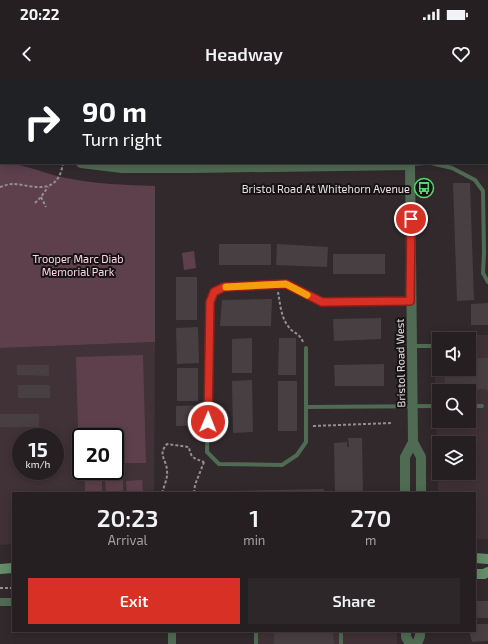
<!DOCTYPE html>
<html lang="en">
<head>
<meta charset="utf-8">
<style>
	body { margin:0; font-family:"Exo 2",sans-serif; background:#2d272a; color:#f1f3f6; height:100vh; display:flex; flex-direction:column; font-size:15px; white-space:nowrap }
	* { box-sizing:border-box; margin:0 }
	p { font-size:13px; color:#a3a2a5 }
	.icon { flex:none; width:22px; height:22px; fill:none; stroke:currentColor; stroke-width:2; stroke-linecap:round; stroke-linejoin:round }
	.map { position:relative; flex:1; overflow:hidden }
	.side { position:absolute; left:12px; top:412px; width:464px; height:140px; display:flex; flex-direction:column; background:#251f21; border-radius:0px; box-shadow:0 2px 10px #0003,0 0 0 1px #423d3f }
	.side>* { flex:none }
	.guide { position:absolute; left:0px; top:0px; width:488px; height:84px; box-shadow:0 2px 10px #0003,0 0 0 1px #423d3f; background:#202124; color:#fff; overflow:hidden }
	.tools { position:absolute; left:432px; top:252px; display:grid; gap:8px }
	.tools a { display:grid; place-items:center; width:44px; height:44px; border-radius:0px; background:#251f21; box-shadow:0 2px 10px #0003,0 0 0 1px #423d3f; font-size:20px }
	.speed { position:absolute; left:12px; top:348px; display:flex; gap:8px; font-size:20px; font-weight:700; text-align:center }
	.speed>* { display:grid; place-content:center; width:52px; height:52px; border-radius:50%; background:#251f21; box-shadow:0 2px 10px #0003,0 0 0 1px #423d3f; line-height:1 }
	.speed small { font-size:10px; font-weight:400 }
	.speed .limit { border:2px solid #111; border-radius:6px; background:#fff; color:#111 }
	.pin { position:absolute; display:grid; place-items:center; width:34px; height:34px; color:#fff; margin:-17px; border:2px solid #fff; border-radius:50%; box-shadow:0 1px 4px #0007 }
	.me { position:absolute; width:44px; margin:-22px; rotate:1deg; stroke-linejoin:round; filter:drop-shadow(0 0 3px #0008) }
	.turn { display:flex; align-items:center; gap:14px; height:84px; padding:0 16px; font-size:18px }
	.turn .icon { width:52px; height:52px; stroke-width:2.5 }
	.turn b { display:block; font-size:28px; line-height:34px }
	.eta { display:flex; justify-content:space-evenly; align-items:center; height:68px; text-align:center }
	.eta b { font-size:24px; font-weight:600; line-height:28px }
	.cta { display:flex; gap:8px; margin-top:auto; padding:8px 16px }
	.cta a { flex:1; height:46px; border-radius:0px; background:#d93025; color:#fff; font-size:16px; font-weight:600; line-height:46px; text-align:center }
	.cta a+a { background:#2d272a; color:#f1f3f6 }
	.status { display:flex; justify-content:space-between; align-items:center; height:28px; padding:0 20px; background:#251f21; direction:ltr }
	.status svg { height:11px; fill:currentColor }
	header { display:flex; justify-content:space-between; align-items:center; height:52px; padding:0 16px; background:#251f21; font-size:18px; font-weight:600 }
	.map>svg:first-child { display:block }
	.built { fill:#403237; fill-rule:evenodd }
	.green { fill:#5d404b }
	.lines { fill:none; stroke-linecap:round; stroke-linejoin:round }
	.stream { stroke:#0a220f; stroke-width:3 }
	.building { fill:#483f42 }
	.path { stroke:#968f92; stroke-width:2; stroke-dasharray:3 2; stroke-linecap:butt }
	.service { stroke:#506b53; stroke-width:4 }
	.minor { stroke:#506b53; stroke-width:8 }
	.tertiary { stroke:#506b53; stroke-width:10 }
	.secondary { stroke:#638e69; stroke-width:10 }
	.route-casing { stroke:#8d1f18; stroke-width:10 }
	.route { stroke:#d93025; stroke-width:7 }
	.slow { stroke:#f59e0b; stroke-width:7 }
	.labels { text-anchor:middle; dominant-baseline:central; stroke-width:4; stroke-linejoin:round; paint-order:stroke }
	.poi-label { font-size:11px; fill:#e9e3e5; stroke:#171314; text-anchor:end }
	.park-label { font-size:11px; fill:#fdd6e4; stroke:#171314 }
	.street-label { font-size:11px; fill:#e9e3e5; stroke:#171314 }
</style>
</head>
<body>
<div class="status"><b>20:22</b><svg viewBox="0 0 49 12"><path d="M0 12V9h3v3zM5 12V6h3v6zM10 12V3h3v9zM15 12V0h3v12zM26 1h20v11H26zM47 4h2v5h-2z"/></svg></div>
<header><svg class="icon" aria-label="back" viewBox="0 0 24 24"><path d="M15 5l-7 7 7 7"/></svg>Headway<svg class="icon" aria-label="heart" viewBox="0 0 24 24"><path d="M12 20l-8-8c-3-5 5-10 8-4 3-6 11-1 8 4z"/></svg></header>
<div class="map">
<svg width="488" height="564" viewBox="0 0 488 564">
	<rect width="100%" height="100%" fill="#31292c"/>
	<g class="built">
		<path d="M434,255H488V459H475V413H438ZM439,259H469V289H439ZM439,311H469V341H439ZM439,363H469V393H439Z"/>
		<path d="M155,262L154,413H13V464L0,465V268ZM21,357H55V391H21ZM81,357H115V391H81Z"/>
		<rect x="256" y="551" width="141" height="13"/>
	</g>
	<g class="green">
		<path d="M0,79L1,83C24,83 44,94 66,98C96,104 125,105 155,106V262L0,268Z"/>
		<path d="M194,171L196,188L184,190L182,173Z"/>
		<path d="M143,275L146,383H115V357H81V384H79L76,277Z"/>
		<path d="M123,400V413H106L105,401Z"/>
		<path d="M142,400L143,413H127L126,401Z"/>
		<rect x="85" y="401" width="17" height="12"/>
	</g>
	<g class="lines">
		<g class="stream">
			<path d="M483,0V1"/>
			<path d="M487,12L488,13"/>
		</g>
	</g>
	<g class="building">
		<path d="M453,103H470L474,220L457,221Z"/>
		<rect x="219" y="164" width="52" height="21"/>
		<path d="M277,164L328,167L327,187L276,185Z"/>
		<rect x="333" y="174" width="52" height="20"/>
		<rect x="176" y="197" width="21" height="43"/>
		<path d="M272,219L271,246H220L222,220Z"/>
		<path d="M488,223V245H471V224Z"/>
		<path d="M381,238V259L334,261L333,239Z"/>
		<path d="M198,247L199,283L177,284L176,248Z"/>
		<path d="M252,258V293H232V259Z"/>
		<path d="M279,258H296V295H278Z"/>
		<path d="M469,278H488V311L486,309L445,310V289H469Z"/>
		<path d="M384,284V306H335L334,285Z"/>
		<path d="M17,285H49V296L17,295Z"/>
		<rect x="177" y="288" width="21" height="33"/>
		<path d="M252,300L253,352L233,353L232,301Z"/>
		<rect x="278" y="301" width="19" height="50"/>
		<rect x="18" y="305" width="32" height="13"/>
		<path d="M205,325L206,345L176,346V326Z"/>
		<rect x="0" y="334" width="39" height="13"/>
		<path d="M348,358H362L363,413H335L334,363L347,362V367H349Z"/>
		<path d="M324,409V413H230V411Z"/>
		<rect x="475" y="521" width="13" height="17"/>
		<path d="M475,544H488V561L472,562L469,551H475Z"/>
		<path d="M274,551H333L334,564H274Z"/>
	</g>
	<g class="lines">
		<g class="path">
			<path d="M469,0V1"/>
			<path d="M487,35L488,37"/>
			<path d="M0,107C4,106 8,104 12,104C27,104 48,114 58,98C61,94 62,88 63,83"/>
			<path d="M41,117L46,127"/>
			<path d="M35,123L41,117L48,107"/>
			<path d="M278,212C280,223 281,237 288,246C293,254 299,252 303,262"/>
			<path d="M313,346L392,343"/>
			<path d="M162,413C164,406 168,398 167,391C167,380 157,375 167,364L189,367C191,379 194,378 204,382"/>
			<path d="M194,413L195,405L204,382"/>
			<path d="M0,508H13"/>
		</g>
		<g class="service">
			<path d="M431,83L452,88L475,100L483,111L484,173L483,193L488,202"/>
			<path d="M410,84L425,83"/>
			<path d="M412,266H431L439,270"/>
			<path d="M306,268V362L297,375L282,385L219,384L207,372L210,222L214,212L224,207L286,204L322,222L410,221"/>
			<path d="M469,326H482"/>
			<path d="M307,327L439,326"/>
			<path d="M256,551V564"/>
			<path d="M341,551V564"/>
		</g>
		<g class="minor">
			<path d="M202,0V1"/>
			<path d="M0,522H13"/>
			<path d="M172,551V564"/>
		</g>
		<g class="tertiary">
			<path d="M405,0L406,1"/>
			<path d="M0,60H1"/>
			<path d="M81,83L122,88H192L410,85"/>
			<path d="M410,83L413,362L421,377V413"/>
			<path d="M405,413V377L413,362"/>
			<path d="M406,551V557L410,564"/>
			<path d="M417,564L420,556V551"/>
		</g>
		<g class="secondary">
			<path d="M475,478L488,479"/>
			<path d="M0,489L13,488"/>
			<path d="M475,494H484L488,492"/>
		</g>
	</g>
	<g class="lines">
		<defs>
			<path id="route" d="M208,342L210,222L214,212L224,207L286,204L322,222L410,221L411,139"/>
		</defs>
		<use href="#route" class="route-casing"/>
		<use href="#route" class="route"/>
		<path class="slow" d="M226,207L286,204L307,215"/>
	</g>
	<defs>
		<symbol id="bus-ring" viewBox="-11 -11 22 22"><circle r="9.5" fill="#171314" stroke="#56d671" stroke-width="1.5"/><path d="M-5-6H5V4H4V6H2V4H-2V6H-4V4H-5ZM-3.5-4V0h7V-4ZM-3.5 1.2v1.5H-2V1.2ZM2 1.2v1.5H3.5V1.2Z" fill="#56d671"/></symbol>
	</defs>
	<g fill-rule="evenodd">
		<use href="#bus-ring" x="413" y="97" width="22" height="22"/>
	</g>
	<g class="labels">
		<g class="poi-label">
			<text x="410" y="108">Bristol Road At Whitehorn Avenue</text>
		</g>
		<g class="park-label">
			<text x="78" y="178">Trooper Marc Diab<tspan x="78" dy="13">Memorial Park</tspan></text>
		</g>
		<g class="street-label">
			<text transform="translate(400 283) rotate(-91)">Bristol Road West</text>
		</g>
	</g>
</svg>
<div class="tools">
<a><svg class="icon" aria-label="sound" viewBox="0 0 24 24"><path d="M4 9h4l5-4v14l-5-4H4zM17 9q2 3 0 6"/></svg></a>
<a><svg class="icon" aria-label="search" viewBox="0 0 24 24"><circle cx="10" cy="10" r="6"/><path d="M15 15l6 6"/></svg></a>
<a><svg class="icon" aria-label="layers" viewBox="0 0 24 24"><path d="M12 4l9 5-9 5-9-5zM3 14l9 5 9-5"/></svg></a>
</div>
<div class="speed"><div>15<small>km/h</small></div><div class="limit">20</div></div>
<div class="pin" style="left:411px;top:139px;background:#d93025"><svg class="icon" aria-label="arrive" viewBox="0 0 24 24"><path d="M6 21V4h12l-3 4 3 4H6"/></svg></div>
<svg class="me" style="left:208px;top:342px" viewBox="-20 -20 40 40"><circle r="17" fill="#d93025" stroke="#fff" stroke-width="3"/><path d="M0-11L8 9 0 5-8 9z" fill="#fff"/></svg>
<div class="guide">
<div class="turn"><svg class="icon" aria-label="right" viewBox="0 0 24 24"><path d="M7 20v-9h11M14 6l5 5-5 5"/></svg><div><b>90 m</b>Turn right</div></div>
</div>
<section class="side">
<div class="eta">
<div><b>20:23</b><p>Arrival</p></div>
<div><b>1</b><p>min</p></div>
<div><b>270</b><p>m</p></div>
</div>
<div class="cta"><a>Exit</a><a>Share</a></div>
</section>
</div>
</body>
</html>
